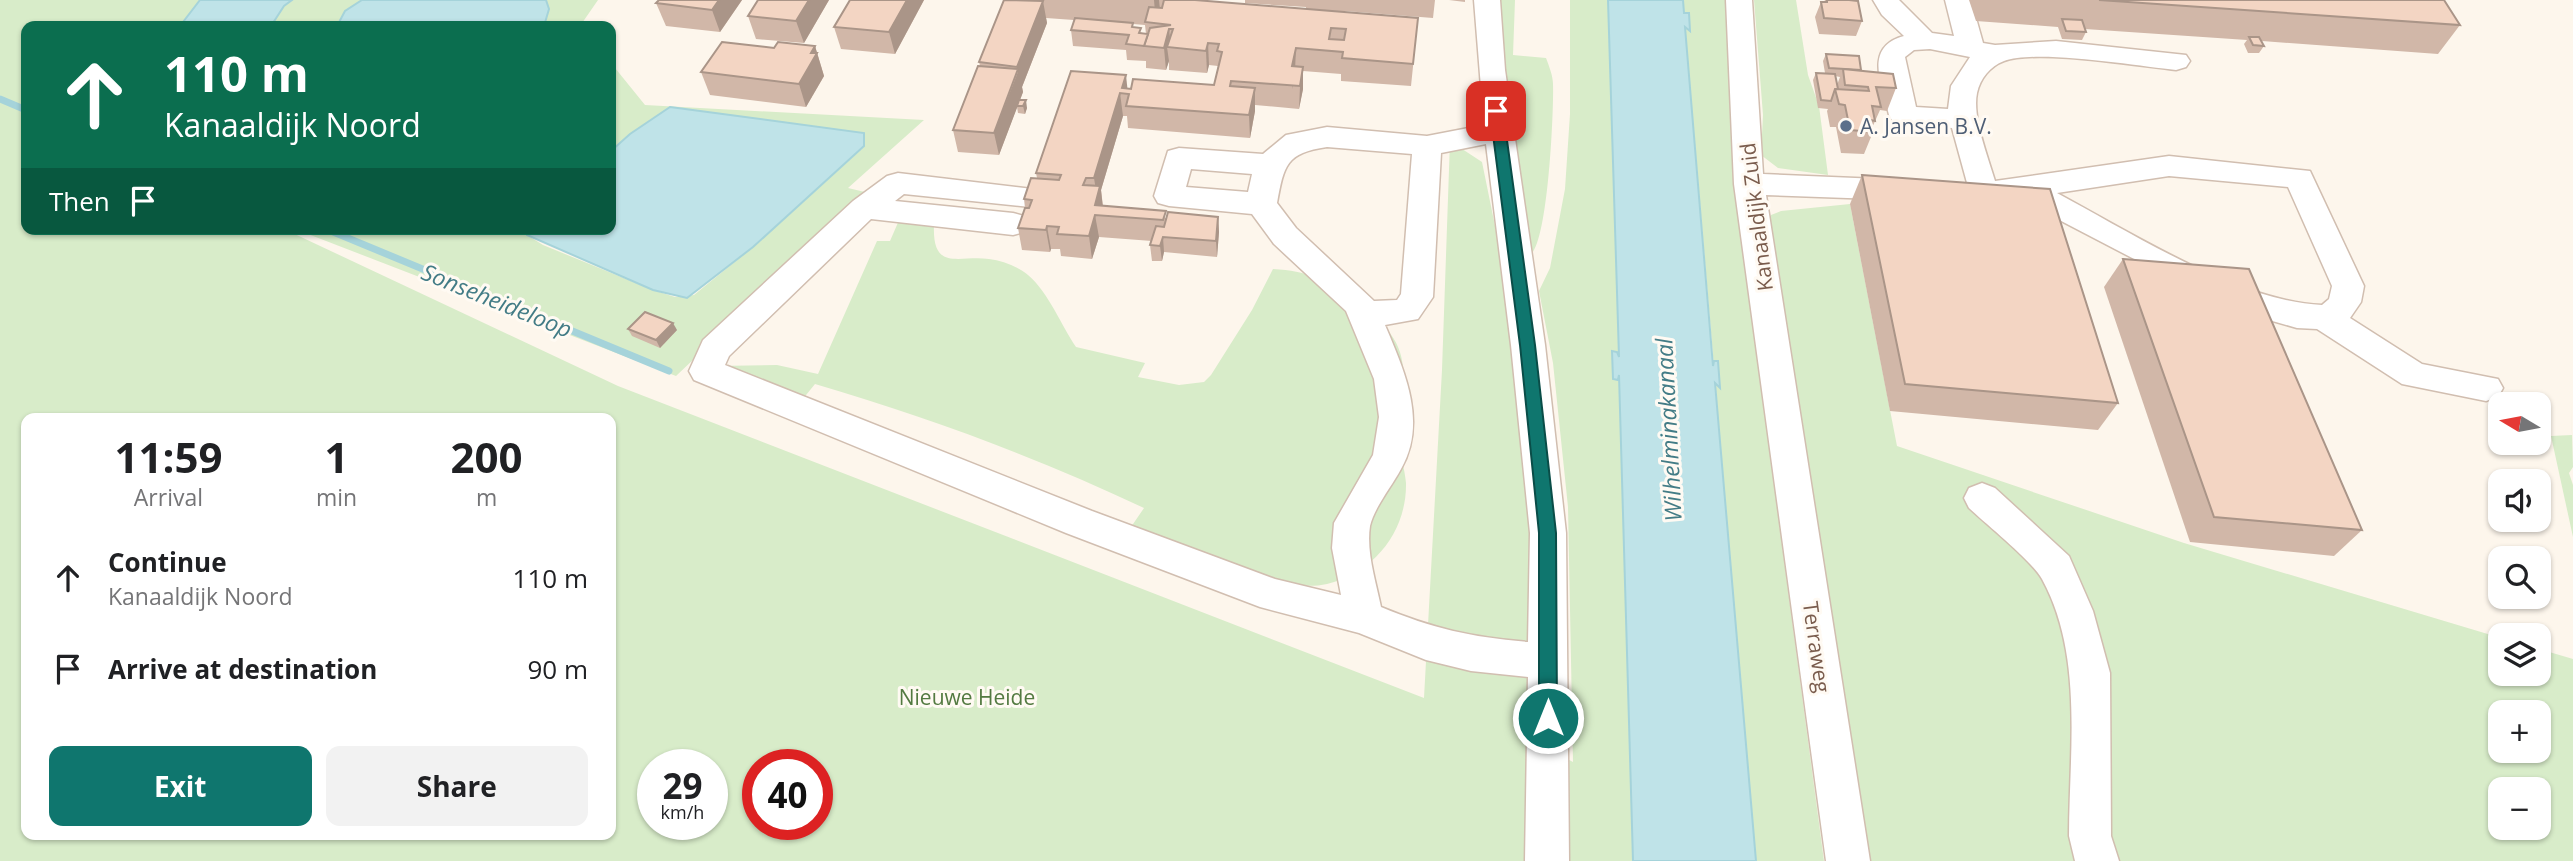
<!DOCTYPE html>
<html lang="en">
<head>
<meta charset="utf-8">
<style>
	body { margin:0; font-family:"Open Sans",sans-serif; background:#f2f2f2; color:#202124; height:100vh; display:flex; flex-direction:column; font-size:26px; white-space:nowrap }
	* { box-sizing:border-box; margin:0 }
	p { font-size:23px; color:#757577 }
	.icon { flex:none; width:38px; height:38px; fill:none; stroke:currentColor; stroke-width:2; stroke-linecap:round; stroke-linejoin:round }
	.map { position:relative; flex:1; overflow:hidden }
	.drawer { position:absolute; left:21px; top:413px; width:595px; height:427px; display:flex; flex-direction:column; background:#fff; border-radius:14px; box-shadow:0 2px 5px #0004 }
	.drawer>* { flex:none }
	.banner { position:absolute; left:21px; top:21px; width:595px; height:214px; border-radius:14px; box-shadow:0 2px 5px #0004; background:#0b6e4f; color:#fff; overflow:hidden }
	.needle { width:46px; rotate:280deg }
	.controls { position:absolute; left:2488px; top:392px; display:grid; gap:14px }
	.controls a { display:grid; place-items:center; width:63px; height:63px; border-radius:14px; background:#fff; box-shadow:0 2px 5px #0004; font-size:35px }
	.speed { position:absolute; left:637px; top:749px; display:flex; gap:14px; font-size:35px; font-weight:700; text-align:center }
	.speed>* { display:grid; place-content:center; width:91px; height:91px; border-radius:50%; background:#fff; box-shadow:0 2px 5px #0004; line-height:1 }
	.speed small { font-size:18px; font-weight:400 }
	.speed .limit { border:10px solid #d22; background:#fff; color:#111 }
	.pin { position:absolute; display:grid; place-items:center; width:60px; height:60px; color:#fff; margin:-30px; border-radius:14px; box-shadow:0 4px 10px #0006 }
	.me { position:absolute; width:77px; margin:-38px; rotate:0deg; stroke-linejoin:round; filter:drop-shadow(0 0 5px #0008) }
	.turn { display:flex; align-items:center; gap:24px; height:147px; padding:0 28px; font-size:32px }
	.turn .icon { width:91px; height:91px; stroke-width:2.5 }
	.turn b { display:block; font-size:49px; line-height:60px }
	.then { display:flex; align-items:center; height:66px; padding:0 28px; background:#0003; gap:14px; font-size:26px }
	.eta { display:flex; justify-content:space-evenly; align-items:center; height:119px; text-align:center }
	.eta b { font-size:42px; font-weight:700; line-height:49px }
	.cta { display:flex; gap:14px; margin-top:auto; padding:14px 28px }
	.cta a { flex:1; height:80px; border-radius:14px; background:#0f766e; color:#fff; font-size:28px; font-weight:700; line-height:80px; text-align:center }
	.cta a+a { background:#f2f2f2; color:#202124 }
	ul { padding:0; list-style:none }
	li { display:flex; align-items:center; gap:21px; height:91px; padding:0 28px }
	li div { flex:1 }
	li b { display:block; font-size:26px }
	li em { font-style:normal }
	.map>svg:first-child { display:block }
	.green { fill:#d8ecc9; fill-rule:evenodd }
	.water { fill:#bfe3e8; stroke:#a5d3da; stroke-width:2 }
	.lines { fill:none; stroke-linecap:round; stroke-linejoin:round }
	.stream { stroke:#a5d3da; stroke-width:7 }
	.minor-casing { stroke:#d1beb0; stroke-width:3 }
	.minor { fill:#fff; fill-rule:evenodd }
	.wall { fill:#d1b7a8; fill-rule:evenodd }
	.shaded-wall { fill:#aa9588 }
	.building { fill:#f3d5c3; stroke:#aa9588; stroke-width:2; fill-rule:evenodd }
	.route { fill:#0f766e; stroke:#0a4d48; stroke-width:2 }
	.service-dot { fill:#5c6f8a; stroke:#fffaf3; stroke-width:2.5 }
	.labels { text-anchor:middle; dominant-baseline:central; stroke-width:6; stroke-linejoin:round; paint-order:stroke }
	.service-label { font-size:21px; fill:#4e5e75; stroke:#fffaf3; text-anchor:start }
	.street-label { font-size:21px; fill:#7a5c4d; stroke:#fffaf3 }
	.park-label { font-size:21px; fill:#537a41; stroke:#fffaf3 }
	.water-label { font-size:23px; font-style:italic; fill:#437c86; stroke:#fffaf3 }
</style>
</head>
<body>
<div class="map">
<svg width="2573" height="861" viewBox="0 0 2573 861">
	<rect width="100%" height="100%" fill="#fdf6ec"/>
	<g class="green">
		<path d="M0,0H200L180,26H26V229H284L618,386L1424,698L1442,370L1450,141L1482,162L1515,324L1530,449L1527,738L1573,762L1568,507L1553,363L1539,291L1550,268L1565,189L1570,114V0H1608L1619,357L1612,352L1613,379L1619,374L1732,861H0ZM26,418H611V835H26ZM653,765H712V824H653ZM758,765H817V824H758Z"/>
		<path d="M292,0H362L345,11L337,26H271L284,6Z"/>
		<path d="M546,0H598L580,26H544L549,9Z"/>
		<path d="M1497,0H1515L1513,55L1546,58C1549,66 1553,76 1553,84C1554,110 1548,244 1530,255L1500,59Z"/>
		<path d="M1683,0H1735L1754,334L1824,861H1756L1685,27L1689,31V14L1684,16Z"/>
		<path d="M1754,0H1796L1808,75L1819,106L1828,175L1778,168L1761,155L1763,115Z"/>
		<path d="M611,63L645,105L924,120L848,188L869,193L676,376L295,229H525L527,235L543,245L653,290L675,297L694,295L753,247L864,147V133L630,134L611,151Z"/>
		<path d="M1850,204L1897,446L2184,543L2501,638V674H2539V649L2573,659V861H1857L1767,221L1771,215L1781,211ZM2501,712H2539V751H2501ZM2501,789H2539V828H2501Z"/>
		<path d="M900,218L934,225C932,272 958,255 989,259C1003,261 1017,266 1028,275C1049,293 1061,325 1076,347L1145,363L1138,377L1179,385L1204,382L1211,375L1252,310L1273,269C1309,271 1321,279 1350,298C1425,349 1398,371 1401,446C1401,459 1405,471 1406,483C1407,531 1374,573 1327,584C1274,596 1181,547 1131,527L1144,508C1038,458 928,417 815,384L802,400L716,366L777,365L818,374L877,241H890Z"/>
		<path d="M2571,396L2573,467L2569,473L2573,485V537L2551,436L2572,435Z"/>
	</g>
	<g class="water">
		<path d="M200,0H292L284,6L271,26H180Z"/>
		<path d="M362,0H546L549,9L544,26H337L345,11Z"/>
		<path d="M1608,0H1683L1684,13H1689L1690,31L1685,27L1713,366L1714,361H1718L1720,388L1715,383L1756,861H1633L1619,375L1618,380L1613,379L1612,351L1617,352L1619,357Z"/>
		<path d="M670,107L864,133V146L753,247L687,298L653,290L527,235L525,229H611V151L630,134Z"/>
	</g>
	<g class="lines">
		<g class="stream">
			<path d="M0,99L26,110"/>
			<path d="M326,229L669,371"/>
		</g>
		<defs>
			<g id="minor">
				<path d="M1474,0H1500L1505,70L1545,345L1566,533L1569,861H1525L1528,677L1471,671L1426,660L1359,633L1260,607L1066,533L694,380L689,371L703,340L853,201L887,176L898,173L1041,190L1045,197L1041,204L1030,207L904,194L895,201L1013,213L1024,216L1028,224L1024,232L1013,235L871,219L729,356L725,365L1092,511L1275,579L1341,595L1332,548L1334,523L1373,455L1379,417L1374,379L1346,311L1274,244L1252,214L1169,206L1158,203L1154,196L1168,151L1179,148L1263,154L1286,135L1327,127L1427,136L1484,125ZM1486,144L1511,345L1530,533L1528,642C1471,637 1434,629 1381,607C1376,582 1366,552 1370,526C1374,508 1392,486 1401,469C1428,422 1404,370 1385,325L1418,319L1433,297L1441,153ZM1327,147L1412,154L1401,294L1397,300L1374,301L1296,228L1277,203C1284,165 1286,153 1327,147ZM1191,169L1252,174L1248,192L1186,187Z"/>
				<path d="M1726,0H1752L1763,174L1903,180L1914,183L1918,190L1914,197L1903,200L1766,195L1870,861H1826L1734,184Z"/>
				<path d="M1873,0H1899L1932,33L1954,36L1945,0H1971L1983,43L1995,45L2056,41L2186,55L2190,61L2186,67L2176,70C2137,66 2037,49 2004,61C1990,66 1980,79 1977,93C1972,117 1988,157 1995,181L2169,156L2310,171L2364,286L2361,302L2350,318L2422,364L2498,379L2503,388L2498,397L2486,401L2402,384L2317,329L2297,328L2262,318L2209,298L2019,199L1983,204L1972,201L1952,128L1893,122L1889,115C1882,84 1863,47 1904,36L1882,15ZM1930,49L1970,57L1951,86L1948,109L1916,107L1905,57L1914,50ZM2169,176L2288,187L2332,286L2329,299L2322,305C2239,302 2130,232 2057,193Z"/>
				<path d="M1982,483L1995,488L2069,556L2093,611L2110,673L2111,836L2119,861H2075L2069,836C2069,753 2084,655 2042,579C2031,560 1987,525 1969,508L1964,498L1969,488Z"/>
			</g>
		</defs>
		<use href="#minor" class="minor-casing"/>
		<use href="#minor" class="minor"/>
	</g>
	<g class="wall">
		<path d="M742,0L720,32L666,26L656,3Z"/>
		<path d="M829,0L804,43L756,39L748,16Z"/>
		<path d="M850,0H924L895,54L841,49L834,27Z"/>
		<path d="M1004,0H1195L1306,9V7L1245,3V0H1435L1433,18L1345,11V12L1418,18L1411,86L1341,81V74L1303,71V89L1299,109L1255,105V111L1250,138L1128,128L1127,116H1123L1101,190L1103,206L1166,218L1218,217L1219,232L1217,257L1164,252L1162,261H1152L1150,245L1152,241L1099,237L1092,259L1061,256L1060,249H1051L1050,252L1022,250L1018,228L1025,208L1024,199L1037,178L1036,173L1071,71L1127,88L1214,85L1218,66L1209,65L1207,73L1169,70V61L1166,70L1146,68V61L1127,60L1126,50L1073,46L1071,30L1074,20L1046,18L1047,23L1022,87L1023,92L1020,100L1027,108L1025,114L1018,113L1017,107L999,155L958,152L953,130L980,66L979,62ZM1133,24L1145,25L1146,34L1142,33L1133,27Z"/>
		<path d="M1449,0H1465V2Z"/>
		<path d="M1825,0H1849L1862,21L1856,36L1819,34L1815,17L1821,2H1824Z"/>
		<path d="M1969,0H2444L2460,25L2438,54L2262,41L2264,46L2259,53H2248L2244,44L2247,40L2085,29L2086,32L2082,40L2062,39L2058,27L1976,21Z"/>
		<path d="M815,46L824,76L806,107L710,95L701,72L774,48Z"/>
		<path d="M1826,54L1896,88L1887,111L1880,110L1872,128L1873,132L1864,154L1841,153L1836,127H1830L1827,111L1828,109L1818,108L1813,80L1816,73H1825L1823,61ZM1835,76L1840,77L1837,85Z"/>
		<path d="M1862,175L2118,403L2098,430L1890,411L1850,204Z"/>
		<path d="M2123,259L2362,530L2334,556L2190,542L2104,287Z"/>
		<path d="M628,329L677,330L660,348L632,336Z"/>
	</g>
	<g class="shaded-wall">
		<path d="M719,0H742L720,32L712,10Z"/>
		<path d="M809,0H829L804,43L796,21Z"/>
		<path d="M907,0H924L895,54L889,32Z"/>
		<path d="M1154,0H1159L1160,10L1156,24Z"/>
		<path d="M1043,1L1047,23L1022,87L1023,92L999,155L994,133L1018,72L1017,67Z"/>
		<path d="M1169,29L1171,48L1167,47L1169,61L1166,70L1164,48Z"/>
		<path d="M1208,43L1209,65L1207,73L1206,51Z"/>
		<path d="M815,46L824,76L806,107L799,84L811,53Z"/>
		<path d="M1296,48L1295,71L1292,89V66Z"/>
		<path d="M1303,67V89L1299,109L1300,86Z"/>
		<path d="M1126,75L1128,94L1122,88Z"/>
		<path d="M1255,88V111L1250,138L1249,115Z"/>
		<path d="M1120,93L1123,116L1101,190L1103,209L1095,205L1097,197L1094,178Z"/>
		<path d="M1026,100L1027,108L1025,114L1023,106Z"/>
		<path d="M1095,215L1099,237L1092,259L1089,236Z"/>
		<path d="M1218,217L1219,232L1217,257L1216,241Z"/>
		<path d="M1047,226L1051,249L1050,252L1046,230Z"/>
		<path d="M1163,237L1164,252L1162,261L1160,246Z"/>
		<path d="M673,323L677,330L660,348L656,340Z"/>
	</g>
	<g class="building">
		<path d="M659,0H719L712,10L656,3Z"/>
		<path d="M758,0H809L796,21L748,16Z"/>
		<path d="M850,0H907L889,32L834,27Z"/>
		<path d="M1004,0L1043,1L1017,67L979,62Z"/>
		<path d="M1164,0H1195L1418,18L1413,64L1342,58L1343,52L1296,48L1292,66L1303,67L1300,86L1231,81L1230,86L1255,88L1249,115L1126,106L1129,94L1120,93L1094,178H1086L1083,185L1100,186L1095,205L1166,211L1163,220L1095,215L1089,236L1057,234L1059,227L1047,226L1046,230L1018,228L1025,208H1029L1032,200L1024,199L1031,178L1059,180L1061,175L1036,173L1071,71L1126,75L1122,88L1131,89L1133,79L1214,85L1222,52L1217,51L1219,44L1208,43L1206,51L1167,47L1173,29H1169L1164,48L1144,46L1150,28L1171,25L1145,22L1149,7L1162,8ZM1331,28L1346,29L1344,40L1329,39Z"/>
		<path d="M1827,0H1849L1858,1L1862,21L1824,18L1821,2H1827Z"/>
		<path d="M2099,0H2444L2460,25Z"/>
		<path d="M1075,18L1133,23L1132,27L1141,28L1139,33L1148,34L1144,46L1126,44L1129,35L1071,30Z"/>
		<path d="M2062,19L2082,20L2086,32L2066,31Z"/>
		<path d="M2249,37H2259L2264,46L2253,45Z"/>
		<path d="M722,42L774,48L778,42L815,46L811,53H817L799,84L701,72Z"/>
		<path d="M1826,54L1859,56L1861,70L1829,68Z"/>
		<path d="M978,66L1018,69L994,133L953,130Z"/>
		<path d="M1843,69L1893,74L1896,88L1876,87L1881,107L1872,106L1875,121L1871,120L1873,132L1850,130L1845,105L1839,104L1835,89L1869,91L1868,87L1845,85Z"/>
		<path d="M1816,73L1835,74L1838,89H1835L1831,101L1821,100Z"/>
		<path d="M1019,100H1026L1023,106H1017Z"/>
		<path d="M1862,175L2050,189L2118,403L1905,384Z"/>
		<path d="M1168,212L1218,217L1216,241L1163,237L1160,246L1150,245L1156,226L1164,227Z"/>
		<path d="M2123,259L2249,269L2362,530L2214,517Z"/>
		<path d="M645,312L673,323L656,340L628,329Z"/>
	</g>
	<path class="route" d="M1496,107L1503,111L1535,345L1556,533L1557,718L1554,724L1548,727L1541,724L1539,718V533L1520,345L1490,111Z"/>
	<circle class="service-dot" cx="1846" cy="126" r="7"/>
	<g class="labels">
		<g class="service-label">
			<text x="1860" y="126">A. Jansen B.V.</text>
		</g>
		<g class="street-label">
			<text transform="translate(1756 217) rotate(-97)">Kanaaldijk Zuid</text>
			<text transform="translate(1817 647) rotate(82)">Terraweg</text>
		</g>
		<g class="park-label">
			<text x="967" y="697">Nieuwe Heide</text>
		</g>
		<g class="water-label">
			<text transform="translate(497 300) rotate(22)">Sonseheideloop</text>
			<text transform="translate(1668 430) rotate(-93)">Wilhelminakanaal</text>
		</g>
	</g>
</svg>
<div class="controls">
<a><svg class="needle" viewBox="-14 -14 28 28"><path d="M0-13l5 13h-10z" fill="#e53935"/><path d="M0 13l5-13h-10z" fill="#757577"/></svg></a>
<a><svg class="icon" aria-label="sound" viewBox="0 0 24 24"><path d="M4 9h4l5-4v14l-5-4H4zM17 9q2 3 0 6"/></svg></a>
<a><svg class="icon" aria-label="search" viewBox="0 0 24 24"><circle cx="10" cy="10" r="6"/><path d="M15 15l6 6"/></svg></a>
<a><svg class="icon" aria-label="layers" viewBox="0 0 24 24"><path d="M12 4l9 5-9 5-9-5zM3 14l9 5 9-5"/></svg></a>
<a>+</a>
<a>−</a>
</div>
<div class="speed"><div>29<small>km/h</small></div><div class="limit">40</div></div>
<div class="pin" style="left:1496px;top:111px;background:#d93025"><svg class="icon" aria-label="arrive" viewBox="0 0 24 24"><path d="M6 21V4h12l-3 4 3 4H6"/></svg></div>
<svg class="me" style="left:1548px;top:718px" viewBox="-20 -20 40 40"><circle r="17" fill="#0f766e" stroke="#fff" stroke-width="3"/><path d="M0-11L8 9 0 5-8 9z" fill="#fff"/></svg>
<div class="banner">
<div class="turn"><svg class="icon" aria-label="ahead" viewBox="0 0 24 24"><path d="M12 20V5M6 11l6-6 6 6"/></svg><div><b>110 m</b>Kanaaldijk Noord</div></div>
<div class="then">Then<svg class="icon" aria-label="arrive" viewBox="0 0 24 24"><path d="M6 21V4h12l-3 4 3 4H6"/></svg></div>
</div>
<section class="drawer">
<div class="eta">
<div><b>11:59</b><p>Arrival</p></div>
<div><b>1</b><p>min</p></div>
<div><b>200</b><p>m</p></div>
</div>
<ul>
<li><svg class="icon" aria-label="ahead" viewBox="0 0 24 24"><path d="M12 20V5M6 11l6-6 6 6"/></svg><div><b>Continue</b><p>Kanaaldijk Noord</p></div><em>110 m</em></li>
<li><svg class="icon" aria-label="arrive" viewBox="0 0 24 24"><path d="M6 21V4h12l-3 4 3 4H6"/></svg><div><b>Arrive at destination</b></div><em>90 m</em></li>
</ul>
<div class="cta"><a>Exit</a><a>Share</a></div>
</section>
</div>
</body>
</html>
